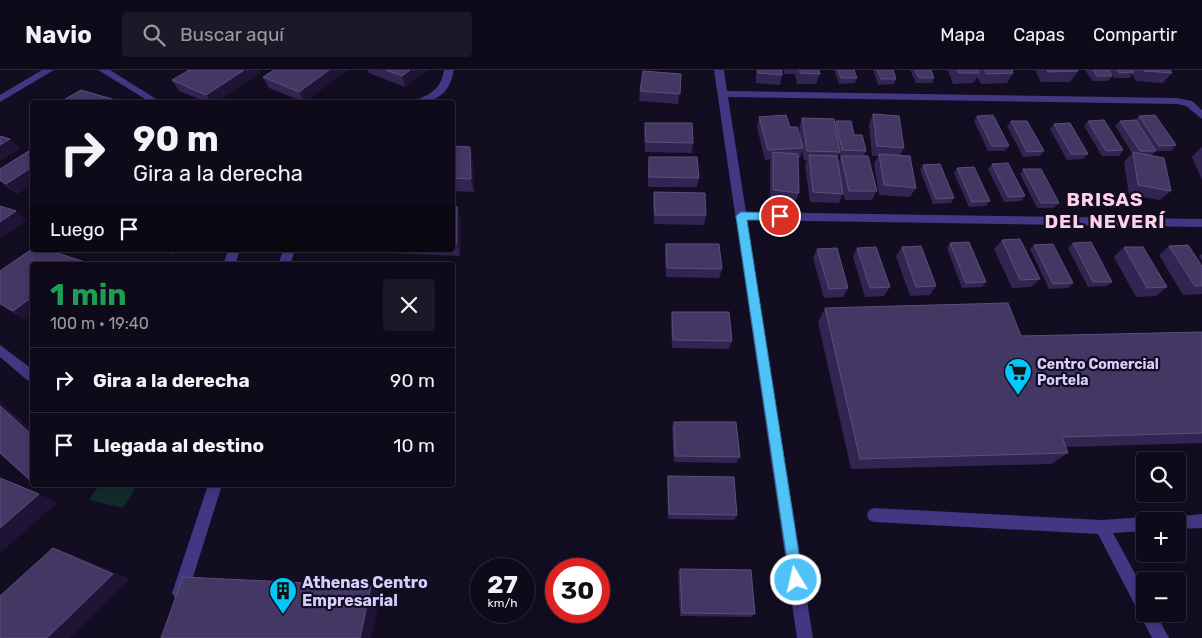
<!DOCTYPE html>
<html lang="es">
<head>
<meta charset="utf-8">
<style>
	body { margin:0; font-family:Rubik,sans-serif; background:#1c1827; color:#f1f3f6; height:100vh; display:flex; flex-direction:column; font-size:19px; white-space:nowrap }
	* { box-sizing:border-box; margin:0 }
	p { font-size:16px; color:#9b9aa2 }
	.icon { flex:none; width:28px; height:28px; fill:none; stroke:currentColor; stroke-width:2; stroke-linecap:round; stroke-linejoin:round }
	.map { position:relative; flex:1; overflow:hidden }
	.details { position:absolute; left:30px; top:192px; width:425px; height:225px; display:flex; flex-direction:column; background:#0e0a1a; border-radius:5px; box-shadow:0 2px 8px #0003,0 0 0 1px #2e2b39 }
	.details>* { flex:none }
	.top-card { position:absolute; left:30px; top:30px; width:425px; height:152px; border-radius:5px; box-shadow:0 2px 8px #0003,0 0 0 1px #2e2b39; background:#0e0a1a; color:#f1f3f6; overflow:hidden }
	.tools { position:absolute; left:1136px; top:382px; display:grid; gap:10px }
	.tools a { display:grid; place-items:center; width:50px; height:50px; border-radius:5px; background:#0e0a1a; box-shadow:0 2px 8px #0003,0 0 0 1px #2e2b39; font-size:25px }
	.speed { position:absolute; left:470px; top:488px; display:flex; gap:10px; font-size:25px; font-weight:700; text-align:center }
	.speed>* { display:grid; place-content:center; width:65px; height:65px; border-radius:50%; background:#0e0a1a; box-shadow:0 2px 8px #0003,0 0 0 1px #2e2b39; line-height:1 }
	.speed small { font-size:12px; font-weight:400 }
	.speed .limit { border:8px solid #d22; background:#fff; color:#111 }
	.pin { position:absolute; display:grid; place-items:center; width:42px; height:42px; color:#fff; margin:-21px; border:2px solid #fff; border-radius:50%; box-shadow:0 1px 5px #0007 }
	.me { position:absolute; width:55px; margin:-28px; rotate:351deg; stroke-linejoin:round; filter:drop-shadow(0 0 4px #0008) }
	.turn { display:flex; align-items:center; gap:18px; height:105px; padding:0 20px; font-size:22px }
	.turn .icon { width:65px; height:65px; stroke-width:2.5 }
	.turn b { display:block; font-size:35px; line-height:42px }
	.then { display:flex; align-items:center; height:48px; padding:0 20px; background:#0003; gap:10px; font-size:19px }
	.round { display:grid; place-items:center; flex:none; width:52px; height:52px; border-radius:5px; background:#1c1827 }
	.headline { display:flex; align-items:center; justify-content:space-between; height:85px; padding:0 20px }
	h1 { font-size:30px; font-weight:700; line-height:38px; color:#1e9e55 }
	ul { padding:0; list-style:none }
	li { display:flex; align-items:center; gap:15px; height:65px; padding:0 20px; border-top:1px solid #2e2b39 }
	li div { flex:1 }
	li b { display:block; font-size:19px }
	li em { font-style:normal }
	header { display:flex; align-items:center; gap:30px; box-sizing:border-box; height:70px; padding:0 25px; background:#0e0a1a; border-bottom:1px solid #2e2b39 }
	header strong { font-size:24px }
	nav { display:flex; gap:28px; margin-inline-start:auto; font-size:18px }
	.search { width:350px; height:45px; background:#1c1827; display:flex; align-items:center; gap:12px; box-sizing:border-box; padding:0 18px; border-radius:5px; color:#9b9aa2; font-size:19px }
	.map>svg:first-child { display:block }
	.green { fill:#102b2c }
	.lines { fill:none; stroke-linecap:round; stroke-linejoin:round }
	.minor { fill:#413782; fill-rule:evenodd }
	.wall { fill:#322551; fill-rule:evenodd }
	.shaded-wall { fill:#1e1436 }
	.building { fill:#433764; stroke:#5b4f7c }
	.route { fill:#4fc3f7; stroke:#337fa1 }
	.labels { text-anchor:middle; dominant-baseline:central; stroke-width:4.5; stroke-linejoin:round; paint-order:stroke }
	.poi-label { font-size:14px; font-weight:bold; fill:#d8ceff; stroke:#130d22; text-anchor:start }
	.near-poi-label { font-size:16px; font-weight:bold; fill:#d8ceff; stroke:#130d22; text-anchor:start }
	.district-label { font-size:19px; font-weight:bold; letter-spacing:1px; fill:#ffd0e9; stroke:#130d22 }
</style>
</head>
<body>
<header>
<strong>Navio</strong>
<div class="search"><svg class="icon" aria-label="search" viewBox="0 0 24 24"><circle cx="10" cy="10" r="6"/><path d="M15 15l6 6"/></svg>Buscar aquí</div>
<nav><a>Mapa</a><a>Capas</a><a>Compartir</a></nav>
</header>
<div class="map">
<svg width="1202" height="568" viewBox="0 0 1202 568">
	<rect width="100%" height="100%" fill="#130d22"/>
	<path class="green" d="M99,415H137L123,438L89,430Z"/>
	<g class="lines">
		<g class="minor">
			<path d="M42,0H54L0,32V25Z"/>
			<path d="M98,0H110L161,32H150Z"/>
			<path d="M444,0H454C449,24 438,32 414,32L416,30C432,24 441,18 444,0Z"/>
			<path d="M714,0H724L727,21L1177,28L1192,31L1202,40V49L1186,36L1177,34L728,27L746,142L1202,149V157L747,150L813,568H797Z"/>
			<path d="M228,180H240L235,195H223Z"/>
			<path d="M283,180H295L290,195H278Z"/>
			<path d="M0,275L32,299V311L27,310L0,287Z"/>
			<path d="M208,415H222L188,523L185,528L180,531L175,528L172,523Z"/>
			<path d="M874,438L1102,450L1145,447L1150,449L1151,451H1145V461L1113,463L1145,522V544H1156L1169,568H1152L1098,464L874,452L869,450L867,445L869,440Z"/>
			<path d="M1202,444V458L1178,459V451H1171L1173,447Z"/>
		</g>
	</g>
	<g class="wall">
		<path d="M189,0H258L260,3L216,32H207L179,21L172,10Z"/>
		<path d="M347,0L304,32L269,18L263,7Z"/>
		<path d="M368,0H427L405,17L369,3Z"/>
		<path d="M756,0H782V5L780,15L756,13Z"/>
		<path d="M784,0H819L820,4L816,14H797L795,4H784Z"/>
		<path d="M834,0H854L857,8L855,13L839,14Z"/>
		<path d="M873,0H893L896,9L894,14L878,15Z"/>
		<path d="M910,0H931L934,8L932,13H916Z"/>
		<path d="M948,0H1012L1013,3L1007,13L981,14L977,7L973,13L953,14Z"/>
		<path d="M1035,0H1077L1078,1L1070,12H1041Z"/>
		<path d="M1085,0H1109L1112,6L1108,11H1093Z"/>
		<path d="M1109,0H1170L1172,3L1163,13L1136,11L1132,4L1130,8H1114Z"/>
		<path d="M681,4L678,34L639,31L640,21Z"/>
		<path d="M873,44L904,78L900,85L916,118L910,127L879,125L874,94L878,86H872L869,54Z"/>
		<path d="M977,46L1009,76L1005,81H988L974,51Z"/>
		<path d="M1139,46L1176,75L1171,81H1156L1151,86L1171,121L1160,130L1129,125L1124,92L1132,83L1115,56L1120,51L1135,50Z"/>
		<path d="M759,47L790,57L800,68L799,58L802,48L835,54L836,51L854,65L866,81L864,86L877,121L872,130H845L843,123L839,133L810,132L805,95L807,91L804,90L802,81L800,88H798L799,123L795,132L770,130V92L771,89L765,90L757,57ZM839,83L840,86H853H841L838,93L837,89Z"/>
		<path d="M1011,51L1044,81L1040,86L1023,87L1007,56Z"/>
		<path d="M1088,51L1123,80L1119,86H1102L1084,56Z"/>
		<path d="M645,53L693,73L692,83L645,82L644,63Z"/>
		<path d="M1054,54L1088,84L1083,89L1067,90L1050,59Z"/>
		<path d="M452,76L470,77L473,91L474,122L452,121Z"/>
		<path d="M1202,77V110L1192,87Z"/>
		<path d="M32,79V114L17,124L0,111V99Z"/>
		<path d="M649,87L699,108L697,117H648V96Z"/>
		<path d="M992,94L1025,126L1021,131L1004,132L988,99Z"/>
		<path d="M923,95L954,128L951,133L933,134L920,100Z"/>
		<path d="M957,98L990,131L986,136L969,137L954,103Z"/>
		<path d="M1023,99L1059,133L1054,138H1037L1020,104Z"/>
		<path d="M654,122L706,145L704,155L654,154L653,132Z"/>
		<path d="M452,137H457L461,150L460,186L363,182L362,180H452Z"/>
		<path d="M1002,170L1040,209L1031,217L1012,218L994,179Z"/>
		<path d="M950,173L986,212L982,217L962,218L947,178Z"/>
		<path d="M1073,173L1112,212L1107,216L1088,217L1068,178Z"/>
		<path d="M666,174L722,199L719,208L666,207L665,183Z"/>
		<path d="M1034,175L1073,213L1068,218L1049,219L1030,179Z"/>
		<path d="M1169,176L1202,196V224L1183,225L1159,185Z"/>
		<path d="M902,177L936,216L930,225L910,226L896,186Z"/>
		<path d="M1124,177L1167,217L1156,226L1136,227L1114,187Z"/>
		<path d="M857,178L890,217L884,226L865,227L853,187Z"/>
		<path d="M817,179L848,218L843,227L824,228L813,188Z"/>
		<path d="M163,180H181L174,185Z"/>
		<path d="M1202,184V191L1199,186Z"/>
		<path d="M32,195V244L25,249L0,235V201Z"/>
		<path d="M825,238L1021,266L1202,262V373L1066,377L1068,383L1051,394L851,399L818,252Z"/>
		<path d="M672,242L732,271L729,279L672,278L671,250Z"/>
		<path d="M674,352L740,387L736,393L674,392L672,358Z"/>
		<path d="M668,406L737,445L734,450L668,449L667,412Z"/>
		<path d="M680,499L755,544L751,547L680,546L678,503Z"/>
	</g>
	<g class="shaded-wall">
		<path d="M244,0H258L260,3L216,32H211L206,25Z"/>
		<path d="M329,0H347L304,32L299,22Z"/>
		<path d="M410,0H427L405,17L402,6Z"/>
		<path d="M10,69L20,79L0,91V75Z"/>
		<path d="M470,77L473,91L474,122L471,109Z"/>
		<path d="M32,97V114L17,124L6,114Z"/>
		<path d="M457,137L461,150L460,186L457,173Z"/>
		<path d="M16,141L27,151L0,169V152Z"/>
		<path d="M169,180H181L174,185Z"/>
		<path d="M82,191L86,195H76Z"/>
		<path d="M32,227V244L25,249L13,241Z"/>
		<path d="M0,332L32,360V365L0,336Z"/>
		<path d="M38,415H51L46,419Z"/>
		<path d="M39,424L58,432L0,483V458Z"/>
		<path d="M53,478L71,484L130,509L70,568H47Z"/>
		<path d="M371,516L381,522L371,568H360Z"/>
	</g>
	<g class="building">
		<path d="M189,0H244L206,25L172,10Z"/>
		<path d="M274,0H329L299,22L263,7Z"/>
		<path d="M386,0H410L402,6Z"/>
		<path d="M758,0H782V5L758,3Z"/>
		<path d="M800,0H819L820,4L800,3Z"/>
		<path d="M838,0H854L857,8H841Z"/>
		<path d="M877,0H893L896,9H881Z"/>
		<path d="M915,0H931L934,8H919Z"/>
		<path d="M957,0H978L979,3H959Z"/>
		<path d="M985,0H1012L1013,3L987,4Z"/>
		<path d="M1047,0H1077L1078,1L1048,2Z"/>
		<path d="M1093,0H1109L1112,6H1097Z"/>
		<path d="M1117,0H1132L1134,2L1119,3Z"/>
		<path d="M1144,0H1170L1172,3L1144,1Z"/>
		<path d="M643,1L681,4L680,24L640,21Z"/>
		<path d="M81,20L119,31L117,32H60Z"/>
		<path d="M873,44L899,46L904,78L877,76Z"/>
		<path d="M786,45L790,57H797L803,78L768,80L759,47Z"/>
		<path d="M993,45L1009,76H992L977,46Z"/>
		<path d="M1155,45L1176,75L1159,76L1139,46Z"/>
		<path d="M802,48L834,49L840,82L807,81Z"/>
		<path d="M1104,50L1123,80L1106,81L1088,51Z"/>
		<path d="M1136,50L1156,81H1140L1120,51Z"/>
		<path d="M836,51H851L854,65H862L866,81L842,80Z"/>
		<path d="M1011,51H1027L1044,81L1027,82Z"/>
		<path d="M645,53H692L693,73L646,72Z"/>
		<path d="M1070,53L1088,84H1071L1054,54Z"/>
		<path d="M0,66L10,69L0,75Z"/>
		<path d="M452,76L470,77L471,109L452,108Z"/>
		<path d="M32,79V97L6,114L0,110V99Z"/>
		<path d="M773,82L798,84L799,123L773,120Z"/>
		<path d="M1133,82L1164,88L1171,121L1138,115Z"/>
		<path d="M879,84L910,86L916,118L884,115Z"/>
		<path d="M809,85L837,86L843,124L813,122Z"/>
		<path d="M841,86H868L877,121H849Z"/>
		<path d="M649,87H697L699,108L649,107Z"/>
		<path d="M1008,93L1025,126L1008,127L992,94Z"/>
		<path d="M940,94L954,128L936,129L923,95Z"/>
		<path d="M974,97L990,131L972,132L957,98Z"/>
		<path d="M1023,99H1041L1059,133H1041Z"/>
		<path d="M654,122L705,123L706,145H655Z"/>
		<path d="M0,136L16,141L0,152Z"/>
		<rect x="452" y="137" width="5" height="36"/>
		<path d="M1020,169L1040,209L1020,210L1002,170Z"/>
		<path d="M969,172L986,212L966,213L950,173Z"/>
		<path d="M1091,172L1112,212H1093L1073,173Z"/>
		<path d="M666,174H719L722,199L667,198Z"/>
		<path d="M1053,174L1073,213L1053,214L1034,175Z"/>
		<path d="M1188,175L1202,196V216H1195L1169,176Z"/>
		<path d="M921,176L936,216L916,217L902,177Z"/>
		<path d="M876,177L890,217L870,218L857,178Z"/>
		<path d="M1124,177H1143L1167,217L1147,218Z"/>
		<path d="M837,178L848,218L829,219L817,179Z"/>
		<path d="M32,179V180H48L82,191L76,195H32V227L13,241L0,233V201Z"/>
		<path d="M1008,233L1021,266L1202,262V363L1062,367L1068,383L860,389L825,238Z"/>
		<path d="M672,242H729L732,271L673,270Z"/>
		<path d="M0,336L32,365V412L0,383Z"/>
		<path d="M674,352H736L740,387L675,386Z"/>
		<path d="M668,406L734,407L737,445L669,444Z"/>
		<path d="M0,408L39,424L0,458Z"/>
		<path d="M53,478L113,504L47,568H0V526Z"/>
		<path d="M680,499L751,500L755,544L682,543Z"/>
		<path d="M183,507L371,516L360,568H161Z"/>
	</g>
	<path class="route" d="M741,142L780,143L784,146L780,150H747L803,510L801,515L796,517L792,515L790,510L736,146Z"/>
	<defs>
		<symbol id="supermarket-pin" viewBox="-11 -11 22 30"><path d="M0 17L-7.5 6A9.5 9.5 0 1 1 7.5 6Z" fill="#00c9f9" stroke="#130d22"/><path d="M-6-5.5h2.5l.6 2H6L4.5 2H-2.5L-4.4-4H-6ZM-1.5 3.2a1.3 1.3 0 1 0 .1 0ZM3 3.2a1.3 1.3 0 1 0 .1 0Z" fill="#111"/></symbol>
		<symbol id="building-pin" viewBox="-11 -11 22 30"><path d="M0 17L-7.5 6A9.5 9.5 0 1 1 7.5 6Z" fill="#00c9f9" stroke="#130d22"/><path d="M-4-6H4V6H1V3H-1V6H-4ZM-2.5-4.3h1.7v1.8h-1.7ZM.8-4.3h1.7v1.8H.8ZM-2.5-1h1.7V.8h-1.7ZM.8-1h1.7V.8H.8Z" fill="#111"/></symbol>
	</defs>
	<g fill-rule="evenodd">
		<use href="#supermarket-pin" x="1002" y="286" width="32" height="43"/>
		<use href="#building-pin" x="267" y="505" width="32" height="43"/>
	</g>
	<g class="labels">
		<g class="poi-label">
			<text x="1037" y="294">Centro Comercial<tspan x="1037" dy="16">Portela</tspan></text>
		</g>
		<g class="near-poi-label">
			<text x="302" y="512">Athenas Centro<tspan x="302" dy="18">Empresarial</tspan></text>
		</g>
		<g class="district-label">
			<text x="1105" y="129">BRISAS<tspan x="1105" dy="22">DEL NEVERÍ</tspan></text>
		</g>
	</g>
</svg>
<div class="tools">
<a><svg class="icon" aria-label="search" viewBox="0 0 24 24"><circle cx="10" cy="10" r="6"/><path d="M15 15l6 6"/></svg></a>
<a>+</a>
<a>−</a>
</div>
<div class="speed"><div>27<small>km/h</small></div><div class="limit">30</div></div>
<div class="pin" style="left:780px;top:146px;background:#d93025"><svg class="icon" aria-label="arrive" viewBox="0 0 24 24"><path d="M6 21V4h12l-3 4 3 4H6"/></svg></div>
<svg class="me" style="left:796px;top:510px" viewBox="-20 -20 40 40"><circle r="17" fill="#4fc3f7" stroke="#fff" stroke-width="3"/><path d="M0-11L8 9 0 5-8 9z" fill="#fff"/></svg>
<div class="top-card">
<div class="turn"><svg class="icon" aria-label="right" viewBox="0 0 24 24"><path d="M7 20v-9h11M14 6l5 5-5 5"/></svg><div><b>90 m</b>Gira a la derecha</div></div>
<div class="then">Luego<svg class="icon" aria-label="arrive" viewBox="0 0 24 24"><path d="M6 21V4h12l-3 4 3 4H6"/></svg></div>
</div>
<section class="details">
<div class="headline"><div><h1>1 min</h1><p>100 m · 19:40</p></div><a class="round"><svg class="icon" aria-label="close" viewBox="0 0 24 24"><path d="M6 6l12 12M18 6L6 18"/></svg></a></div>
<ul>
<li><svg class="icon" aria-label="right" viewBox="0 0 24 24"><path d="M7 20v-9h11M14 6l5 5-5 5"/></svg><div><b>Gira a la derecha</b></div><em>90 m</em></li>
<li><svg class="icon" aria-label="arrive" viewBox="0 0 24 24"><path d="M6 21V4h12l-3 4 3 4H6"/></svg><div><b>Llegada al destino</b></div><em>10 m</em></li>
</ul>
</section>
</div>
</body>
</html>
